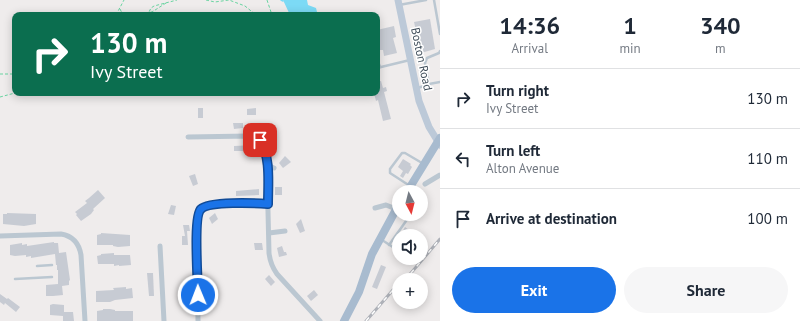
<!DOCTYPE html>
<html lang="en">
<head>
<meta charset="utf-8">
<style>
	body { margin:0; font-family:"PT Sans",sans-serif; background:#f6f6f7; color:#1f2937; height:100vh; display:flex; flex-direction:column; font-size:15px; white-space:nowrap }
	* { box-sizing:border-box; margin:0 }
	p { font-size:13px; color:#747a83 }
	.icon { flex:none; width:22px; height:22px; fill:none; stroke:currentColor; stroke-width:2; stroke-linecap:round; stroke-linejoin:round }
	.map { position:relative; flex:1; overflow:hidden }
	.details { display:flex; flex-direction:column; background:#fff; width:360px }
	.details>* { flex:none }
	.guide { position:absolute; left:12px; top:12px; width:368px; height:84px; border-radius:8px; box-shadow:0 2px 10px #0003; background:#0b6e4f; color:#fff; overflow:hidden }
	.needle { width:26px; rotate:173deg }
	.fabs { position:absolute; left:392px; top:185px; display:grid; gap:8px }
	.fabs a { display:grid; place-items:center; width:36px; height:36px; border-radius:50%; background:#fff; box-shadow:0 2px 10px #0003; font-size:20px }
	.pin { position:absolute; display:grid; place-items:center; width:34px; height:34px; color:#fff; margin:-17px; border-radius:8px; box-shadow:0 2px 6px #0006 }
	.me { position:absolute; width:44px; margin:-22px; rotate:359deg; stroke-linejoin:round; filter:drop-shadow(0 0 3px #0008) }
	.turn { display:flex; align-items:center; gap:14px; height:84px; padding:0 12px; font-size:18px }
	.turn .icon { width:52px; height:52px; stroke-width:2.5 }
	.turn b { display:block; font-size:28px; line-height:34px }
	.eta { display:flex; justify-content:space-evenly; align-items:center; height:68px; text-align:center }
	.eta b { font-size:24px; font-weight:600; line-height:28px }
	.primary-button { display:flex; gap:8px; margin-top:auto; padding:8px 12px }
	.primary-button a { flex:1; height:46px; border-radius:24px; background:#1a73e8; color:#fff; font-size:16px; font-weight:600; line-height:46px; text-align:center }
	.primary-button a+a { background:#f6f6f7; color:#1f2937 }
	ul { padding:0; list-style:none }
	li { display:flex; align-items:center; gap:12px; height:60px; padding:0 12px; border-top:1px solid #e0e1e3 }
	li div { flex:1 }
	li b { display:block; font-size:15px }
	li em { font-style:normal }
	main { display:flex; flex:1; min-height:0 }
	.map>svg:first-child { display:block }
	.water { fill:#7cdaf5 }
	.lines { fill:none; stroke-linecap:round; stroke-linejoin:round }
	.stream { stroke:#7cdaf5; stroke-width:1.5 }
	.building { fill:#c7cbd3 }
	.path { stroke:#69d4a1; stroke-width:1; stroke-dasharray:3 2; stroke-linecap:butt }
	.lane { stroke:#bbc7d1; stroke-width:2.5 }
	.street { stroke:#bbc7d1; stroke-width:5 }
	.secondary { stroke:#bcc9d8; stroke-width:7 }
	.primary { stroke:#a8bbcf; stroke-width:8 }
	.rail-casing { stroke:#aeb1b8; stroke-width:3 }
	.rail { stroke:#fff; stroke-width:1.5; stroke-dasharray:4.5; stroke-linecap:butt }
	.route-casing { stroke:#114b97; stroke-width:10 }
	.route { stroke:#1a73e8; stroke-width:7 }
	.labels { text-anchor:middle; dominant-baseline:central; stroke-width:3; stroke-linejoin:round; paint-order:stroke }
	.street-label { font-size:12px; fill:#43505c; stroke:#fff }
</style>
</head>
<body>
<main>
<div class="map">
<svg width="440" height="321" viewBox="0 0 440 321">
	<rect width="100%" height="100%" fill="#efecec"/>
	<path class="water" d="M283,0H307L308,5L316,8L317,12L316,14L290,15Z"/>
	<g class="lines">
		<path class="stream" d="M281,0L283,1"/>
	</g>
	<g class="building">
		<path d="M430,19L435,49L421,53L414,22Z"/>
		<path d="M394,26L396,37L393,38L397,53L384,56L383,50H377V42H380L377,30Z"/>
		<path d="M381,81L383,88L386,87L387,91L384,92L391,119L383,121L378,100L376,101L374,93H377V82Z"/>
		<rect x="198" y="108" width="5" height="10"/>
		<path d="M256,108V115H247V109Z"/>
		<path d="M233,123H243V128L234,129Z"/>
		<path d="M257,145L258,151H234V146Z"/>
		<path d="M285,156L291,162L283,168L279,163Z"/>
		<path d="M403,159L411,164L410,165L412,167L408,174L406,173L403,178L400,176L403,171L398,167Z"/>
		<path d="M195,174L198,184L193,186L189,176Z"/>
		<rect x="275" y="187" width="7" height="8"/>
		<path d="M259,189V195L236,196V191Z"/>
		<path d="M98,190L105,198L93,209L94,210L91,214L81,221L76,215L77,214L75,212L87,203L85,201L89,198Z"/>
		<path d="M171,205L176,206L174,215L168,214Z"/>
		<path d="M7,213L36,214V224L24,226L3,224V214H7Z"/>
		<path d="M215,213L218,219L212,224L209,218Z"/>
		<path d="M301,219L305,231L300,233L296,224Z"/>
		<path d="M183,225H189L190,231H187L188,245H182V236H185Z"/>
		<path d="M405,227L417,236H400Z"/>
		<path d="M101,233L130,235V246L118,247L113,246V245H97V235L101,234Z"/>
		<path d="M54,242V243H58L59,253L66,252L70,280L69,281V285L62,286L63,295L53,296H46V285L58,284V270H57V265H56L55,254L31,258V256L26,257V255L15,256L10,255V245L22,243V245L27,244V246Z"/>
		<path d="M254,243H262L263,250H255Z"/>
		<path d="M282,246L284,252H286L287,255L279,257L277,248Z"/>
		<path d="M114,253V255H130L131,265L119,266V265L114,266V264H98L97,256L101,255V254Z"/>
		<path d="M381,265L386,267L377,289L372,287Z"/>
		<path d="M147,273H153L154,296H149Z"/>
		<path d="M269,275L275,282L271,286L265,279Z"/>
		<path d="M126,287V289L132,288L133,298L115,300L110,302H96V291L114,290L113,288Z"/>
		<path d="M314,290L318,295L311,301L307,296Z"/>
		<path d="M191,291V302L187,303L186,292Z"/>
		<path d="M0,294L7,299L8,298L20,307L16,312L5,303L4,305L0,302Z"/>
		<path d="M53,304L64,305V312H73L74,321H63V316L50,315V305Z"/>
		<path d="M103,309H110L115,310V311H133V321H97V311L103,310Z"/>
	</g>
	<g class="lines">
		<g class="path">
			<path d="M206,0L215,2L229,0L245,6L256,15"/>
			<path d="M267,0L272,15"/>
			<path d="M166,3L152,12H149L151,8L154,6L177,0"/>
			<path d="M120,9L123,15"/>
			<path d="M116,15L124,0"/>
			<path d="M0,74H15"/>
			<path d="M0,97L15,93"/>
		</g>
		<g class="lane">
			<path d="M434,0L440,34"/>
			<path d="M399,5L426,0"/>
			<path d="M440,51L439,53L427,58L425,63L429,84L440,82"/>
			<path d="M377,59L380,67"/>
			<path d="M377,68L410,60"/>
			<path d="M418,88L429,84"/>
			<path d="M410,186L390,173V169L402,153H405L422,163"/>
			<path d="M382,240L399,251"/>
			<path d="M389,245L411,214"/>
			<path d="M37,266L52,265"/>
			<path d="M15,279L52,277"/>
		</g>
		<g class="street">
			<path d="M188,137L249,136L260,140L265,150L267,170L269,253C270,262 272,267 277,274L320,321"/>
			<path d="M267,165L274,168"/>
			<path d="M425,184L440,175"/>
			<path d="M375,208L386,205L396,209"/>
			<path d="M269,233L285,231"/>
			<path d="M0,236L61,234C73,236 79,243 81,255L85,321"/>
			<path d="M160,246L164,321"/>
			<path d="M198,321L197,237L198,213L203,208L211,206L245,203L268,204"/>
		</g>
		<path class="secondary" d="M398,0L419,101L429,127L440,145"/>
		<g class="primary">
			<path d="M407,192L440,138"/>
			<path d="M344,321L359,292L372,254L399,204"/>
		</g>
		<defs>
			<g id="rail">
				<path d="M405,280L440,239"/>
				<path d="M366,321L399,283"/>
			</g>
		</defs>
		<use href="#rail" class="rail-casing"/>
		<use href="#rail" class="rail"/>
	</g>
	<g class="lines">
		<defs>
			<path id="route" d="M198,295C198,281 193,216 201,209C209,201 255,203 268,204C268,184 271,157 260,140"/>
		</defs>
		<use href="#route" class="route-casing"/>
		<use href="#route" class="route"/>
	</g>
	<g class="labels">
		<g class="street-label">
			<text transform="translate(422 59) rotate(78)">Boston Road</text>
		</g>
	</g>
</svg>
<div class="fabs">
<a><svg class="needle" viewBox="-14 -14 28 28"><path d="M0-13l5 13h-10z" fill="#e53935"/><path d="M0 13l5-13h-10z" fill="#747a83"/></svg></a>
<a><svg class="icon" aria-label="sound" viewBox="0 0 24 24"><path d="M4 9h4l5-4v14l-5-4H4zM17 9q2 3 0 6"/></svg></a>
<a>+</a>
</div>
<div class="pin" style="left:260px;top:140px;background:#d93025"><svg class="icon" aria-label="arrive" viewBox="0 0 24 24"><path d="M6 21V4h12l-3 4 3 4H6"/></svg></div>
<svg class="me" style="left:198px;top:295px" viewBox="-20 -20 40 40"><circle r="17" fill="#1a73e8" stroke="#fff" stroke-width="3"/><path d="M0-11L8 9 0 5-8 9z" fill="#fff"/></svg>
<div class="guide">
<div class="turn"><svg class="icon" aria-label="right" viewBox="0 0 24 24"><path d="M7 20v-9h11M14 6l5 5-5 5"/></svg><div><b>130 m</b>Ivy Street</div></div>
</div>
</div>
<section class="details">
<div class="eta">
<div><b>14:36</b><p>Arrival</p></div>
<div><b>1</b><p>min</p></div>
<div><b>340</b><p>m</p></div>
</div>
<ul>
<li><svg class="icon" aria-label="right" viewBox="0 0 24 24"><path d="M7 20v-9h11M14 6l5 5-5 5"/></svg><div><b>Turn right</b><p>Ivy Street</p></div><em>130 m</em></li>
<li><svg class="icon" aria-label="left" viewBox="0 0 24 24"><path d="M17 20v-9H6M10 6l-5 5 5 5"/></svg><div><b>Turn left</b><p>Alton Avenue</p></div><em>110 m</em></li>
<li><svg class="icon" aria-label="arrive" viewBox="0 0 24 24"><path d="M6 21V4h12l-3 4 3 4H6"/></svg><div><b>Arrive at destination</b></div><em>100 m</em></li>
</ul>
<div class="primary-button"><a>Exit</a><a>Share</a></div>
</section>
</main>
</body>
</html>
